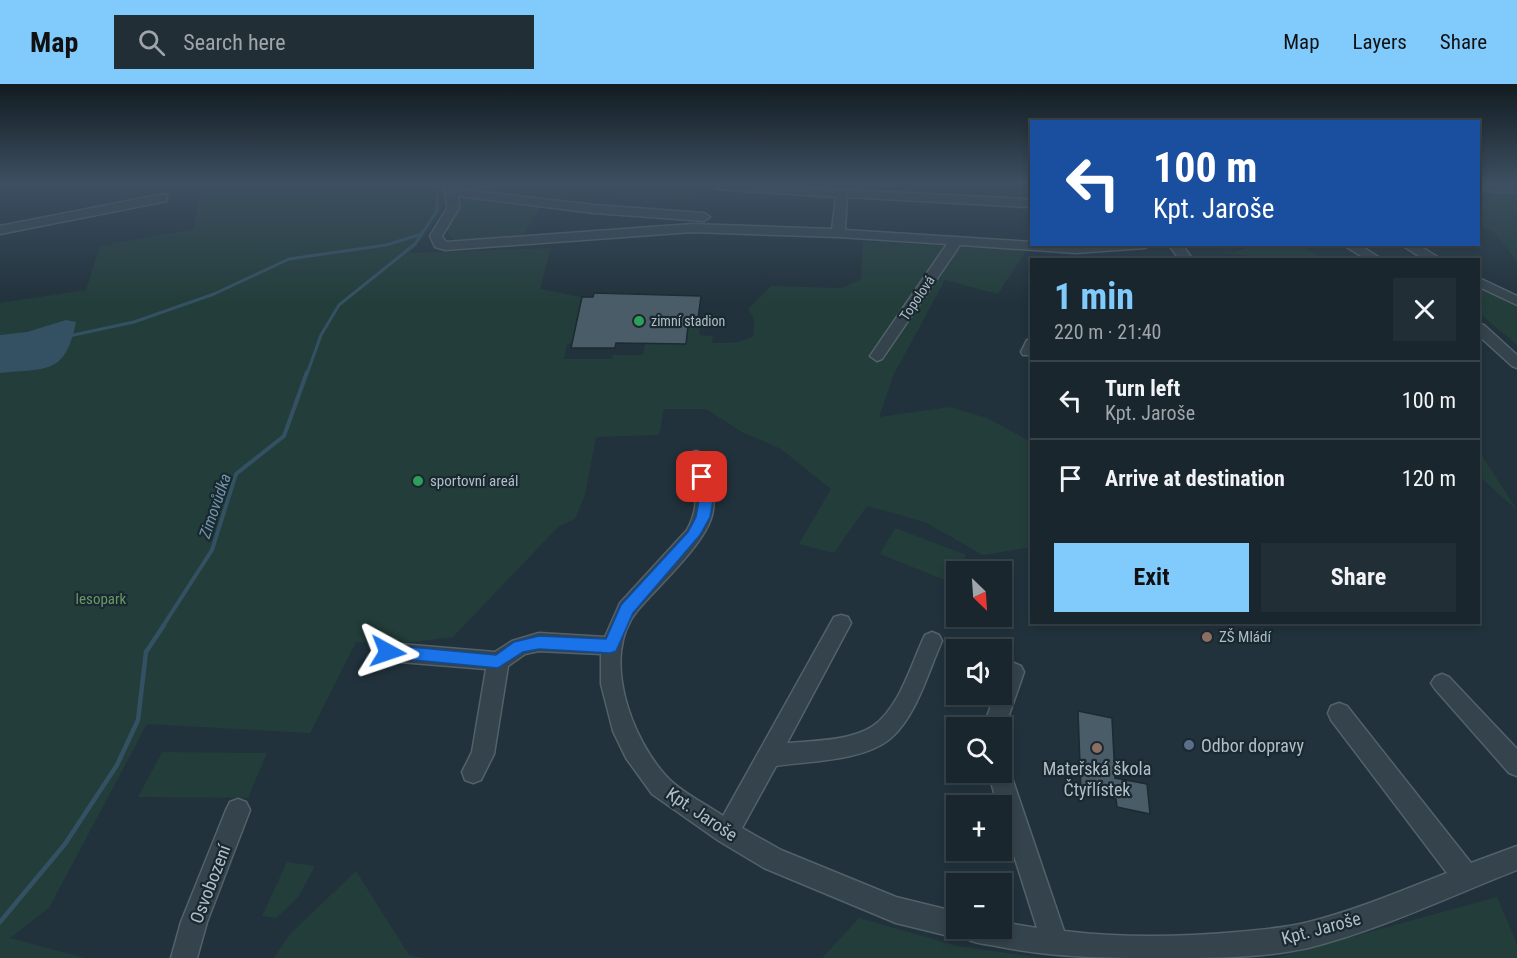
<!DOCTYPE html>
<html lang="en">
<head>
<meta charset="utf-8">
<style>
	body { margin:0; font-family:"Roboto Condensed",sans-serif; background:#222e35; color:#f1f3f6; height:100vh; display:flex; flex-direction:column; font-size:22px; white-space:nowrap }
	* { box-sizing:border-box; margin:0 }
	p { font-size:20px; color:#9fa5aa }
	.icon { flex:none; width:33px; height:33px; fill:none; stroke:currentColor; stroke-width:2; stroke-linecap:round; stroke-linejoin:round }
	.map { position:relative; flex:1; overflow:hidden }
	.side { position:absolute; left:1030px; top:174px; width:450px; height:366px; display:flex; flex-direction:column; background:#19262d; border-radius:0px; box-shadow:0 3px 9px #0003,0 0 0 2px #374349 }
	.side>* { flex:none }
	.top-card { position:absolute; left:1030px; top:36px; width:450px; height:126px; border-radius:0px; box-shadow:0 3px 9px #0003,0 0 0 2px #374349; background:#1a4fa0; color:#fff; overflow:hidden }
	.needle { width:39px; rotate:155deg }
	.fabs { position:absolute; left:946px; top:477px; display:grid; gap:12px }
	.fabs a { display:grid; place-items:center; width:66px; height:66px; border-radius:0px; background:#19262d; box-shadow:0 3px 9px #0003,0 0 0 2px #374349; font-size:30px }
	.pin { position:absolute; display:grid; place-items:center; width:51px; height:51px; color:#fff; margin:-26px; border-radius:12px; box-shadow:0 3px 9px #0006 }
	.me { position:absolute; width:66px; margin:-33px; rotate:95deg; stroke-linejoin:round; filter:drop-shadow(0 0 4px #0008) }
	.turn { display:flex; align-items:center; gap:21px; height:126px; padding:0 24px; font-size:27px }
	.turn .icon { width:78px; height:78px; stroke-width:2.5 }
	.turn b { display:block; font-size:42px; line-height:51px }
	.round { display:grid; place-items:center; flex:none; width:63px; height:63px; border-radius:0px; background:#222e35 }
	.headline { display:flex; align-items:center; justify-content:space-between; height:102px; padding:0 24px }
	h1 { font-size:36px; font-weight:700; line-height:45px; color:#81cafc }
	.primary-button { display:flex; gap:12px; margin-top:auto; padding:12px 24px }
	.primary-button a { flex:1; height:69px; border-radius:0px; background:#81cafc; color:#111; font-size:24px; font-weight:700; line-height:69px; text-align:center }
	.primary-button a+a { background:#222e35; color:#f1f3f6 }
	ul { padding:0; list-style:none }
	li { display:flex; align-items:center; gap:18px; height:78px; padding:0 24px; border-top:2px solid #374349 }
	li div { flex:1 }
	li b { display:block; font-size:22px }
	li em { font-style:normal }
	header { display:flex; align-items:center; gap:36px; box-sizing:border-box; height:84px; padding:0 30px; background:#81cafc; color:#111 }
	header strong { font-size:28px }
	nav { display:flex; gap:33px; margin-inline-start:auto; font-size:21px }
	.search { width:420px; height:54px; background:#222e35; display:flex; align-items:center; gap:15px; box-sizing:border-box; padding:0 21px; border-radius:0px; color:#9fa5aa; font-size:22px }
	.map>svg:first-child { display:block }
	.green { fill:#233d3a }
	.water { fill:#345163 }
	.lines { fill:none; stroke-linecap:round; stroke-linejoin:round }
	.stream-far2 { stroke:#345163; stroke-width:3 }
	.stream-far1 { stroke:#345163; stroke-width:4 }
	.stream { stroke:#345163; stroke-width:4.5 }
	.building { fill:#4a5c67; stroke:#1c2a32; stroke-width:1.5 }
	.minor-casing { stroke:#536169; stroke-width:3 }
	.minor { fill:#35434c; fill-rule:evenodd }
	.route { fill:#1a73e8; stroke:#114b97; stroke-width:1.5 }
	.leisure-dot { fill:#2e9e5b; stroke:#1a2830; stroke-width:2 }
	.education-dot { fill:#8d6e63; stroke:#1a2830; stroke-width:2 }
	.service-dot { fill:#5c6f8a; stroke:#1a2830; stroke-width:2 }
	.labels { text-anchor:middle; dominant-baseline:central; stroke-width:4.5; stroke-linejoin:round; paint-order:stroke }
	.far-street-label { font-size:14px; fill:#b0bec8; stroke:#1a2830 }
	.far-poi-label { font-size:14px; fill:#b0bec8; stroke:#1a2830; text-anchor:start }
	.poi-label { font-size:15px; fill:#b0bec8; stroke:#1a2830; text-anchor:start }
	.park-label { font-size:15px; fill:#669a67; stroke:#1a2830 }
	.water-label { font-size:16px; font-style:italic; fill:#7096ac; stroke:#1a2830 }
	.near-poi-label { font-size:18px; fill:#b0bec8; stroke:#1a2830; text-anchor:start }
	.near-street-label { font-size:18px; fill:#b0bec8; stroke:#1a2830 }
</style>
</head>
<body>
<header>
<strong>Map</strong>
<div class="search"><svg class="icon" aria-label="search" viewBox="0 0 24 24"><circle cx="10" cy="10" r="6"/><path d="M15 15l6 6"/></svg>Search here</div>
<nav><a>Map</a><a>Layers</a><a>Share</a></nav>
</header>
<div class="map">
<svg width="1517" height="874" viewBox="0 0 1517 874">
	<rect width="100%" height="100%" fill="#21323c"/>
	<g class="green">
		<path d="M306,98H445C449,129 427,148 410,169L551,164L540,205L582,213L572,258L567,261L564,275H612L613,271H643L645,259L685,260L688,242H700L699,251L713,252L712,259C727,259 742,260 754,251V235L748,225L771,202L842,204L861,195L863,157L1026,167L998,210L945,196L893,292L879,333L950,323L987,334L1032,358V463L983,471L925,438L867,422L834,469L799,460L831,405L781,365L742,348L706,325H664L659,351L596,353L585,411L575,435L559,442L453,553L396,560L356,558L310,649L147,640L49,824L10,854L85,874H0V219L86,206L100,162L193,145L201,108L319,110Z"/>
		<path d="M600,98H699L691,112L608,108L599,101Z"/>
		<path d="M574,103L566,116H544L524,151L476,157L452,155L447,146L461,115L474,107Z"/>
		<path d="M1479,108L1517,111V178L1495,149L1479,141Z"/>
		<path d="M1253,160L1297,161L1324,174L1336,175H1289L1222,169L1224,167L1234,169Z"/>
		<path d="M1479,204L1517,223V261L1479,229Z"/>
		<path d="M1479,367L1517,426L1479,392Z"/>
		<path d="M895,444L966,471L952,499L880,470Z"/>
		<path d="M162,668L267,669L248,714L138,713Z"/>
		<path d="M287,778L315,782L299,812L276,834L262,832Z"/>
		<path d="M356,787L409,871L424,874H274L290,850Z"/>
		<path d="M1497,813L1517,860V874H1275Z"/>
		<path d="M859,834L957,862L1044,874H822Z"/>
	</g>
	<path class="water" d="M66,236L76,238C65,291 48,284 0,289V251L27,248Z"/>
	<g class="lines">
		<g class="stream-far2">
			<path d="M455,105L592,98"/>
			<path d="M69,252L134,238L214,210L289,175L386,161L422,150"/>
			<path d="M307,290L321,251L339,221L415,160L437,127L438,98"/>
		</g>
		<path class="stream-far1" d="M163,542L212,466L236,390L284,352L307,288"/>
		<path class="stream" d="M0,838L65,760L117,681L138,636L146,568L164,541"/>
	</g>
	<g class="building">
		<path d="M594,209L701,212L698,235L695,242H688L686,260L616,259L615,264H571L582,213H593Z"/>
		<path d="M1078,627L1112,634L1115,694L1147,700L1150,730L1117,723L1116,715L1081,708Z"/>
	</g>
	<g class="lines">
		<defs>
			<g id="minor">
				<path d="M444,98H456L457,105L594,121L704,129L710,133L704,137L594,129L458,112L459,124L442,152L446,158L692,140L832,145L836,113L716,105L714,103L720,100L1026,115L1032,119L1026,123L847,113L845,146L1032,158V160H1151L1145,164L1076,169L960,161L882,275L877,277L870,272L947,160L838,153L692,148L445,166L435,163L430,152L447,124Z"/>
				<path d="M1479,100L1517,103V109L1479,106Z"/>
				<path d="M163,110L167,111V117L0,150V142Z"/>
				<path d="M1168,160H1182L1193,176H1180Z"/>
				<path d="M1342,160H1358L1383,176H1367Z"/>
				<path d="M1400,160H1417L1442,176H1425Z"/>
				<path d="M1479,194L1517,212V221L1479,203Z"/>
				<path d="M1479,240L1484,241L1517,271V284L1512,282L1479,252Z"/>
				<path d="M1032,255V271H1023L1021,268L1027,256Z"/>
				<path d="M696,367L702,369L704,373C709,392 717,412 712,431C705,460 658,502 637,527C600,572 632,656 667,693C682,709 706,720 723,732L834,533L841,531L848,533L851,539L787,659C813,657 850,657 873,642C900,623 911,580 925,551L932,548L939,551L942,557C928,588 917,631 891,654C865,677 809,677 776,682L742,744L781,766L896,813L957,828V844H1002V838L1037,844L1002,734V722H998L988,688H1002V678L1007,680L1010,688L1064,847C1121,854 1180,853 1237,848C1260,846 1283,844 1305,839C1354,827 1401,807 1447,789L1331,636L1328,629L1331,622L1339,619L1347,622L1471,779L1517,762V786C1448,813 1380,846 1308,864C1263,874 1215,874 1168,874C1109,874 1054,874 996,862C985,860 971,859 962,852L957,854L896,839L764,784L719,757L652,710L626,674L613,647L601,600V570L539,567L525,570L508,582L494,670L481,696L473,699L465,696L462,688L472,668L486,585L388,577L381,574L378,568L381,562L388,559L495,568L512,557L539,549L605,553L620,519L687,446C702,419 694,402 688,373L690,369Z"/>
				<path d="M1014,579L1021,582L1024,588L1002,651V644H983L995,610H1002V592L1007,582Z"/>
				<path d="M1442,590L1449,593L1517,665V692L1509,689L1435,605L1431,599L1435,593Z"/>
				<path d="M238,715L246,718L250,726L207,838L197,874H171L181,838L226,726L230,718Z"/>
			</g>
		</defs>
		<use href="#minor" class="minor-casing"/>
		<use href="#minor" class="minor"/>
	</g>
	<linearGradient id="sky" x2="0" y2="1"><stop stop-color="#121c21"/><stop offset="0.45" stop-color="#3d4f61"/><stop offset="1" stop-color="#3d4f61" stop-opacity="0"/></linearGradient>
	<rect width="1517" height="220" fill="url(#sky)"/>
	<path class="route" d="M702,388L709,393L713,416L710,433L700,451L633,529L616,567L610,569L539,565L523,568L498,584L382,573L380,568L382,563L388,561L496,571L514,558L539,552L606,555L621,521L688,448L696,433L699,416L696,393Z"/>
	<g class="leisure-dot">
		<circle cx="639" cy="237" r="6"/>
		<circle cx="418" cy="397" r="6"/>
	</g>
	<g class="education-dot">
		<circle cx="1207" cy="553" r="6"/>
		<circle cx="1097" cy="664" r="6"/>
	</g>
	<circle class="service-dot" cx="1189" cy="661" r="6"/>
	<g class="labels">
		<g class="far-street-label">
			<text transform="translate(917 214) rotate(-56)">Topolová</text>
		</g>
		<g class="far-poi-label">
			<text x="651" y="237">zimní stadion</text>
		</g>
		<g class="poi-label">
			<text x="430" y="397">sportovní areál</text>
			<text x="1219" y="553">ZŠ Mládí</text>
		</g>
		<g class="park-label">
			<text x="101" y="515">lesopark</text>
		</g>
		<g class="water-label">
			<text transform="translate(215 422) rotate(-71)">Zimovůdka</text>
		</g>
		<g class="near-poi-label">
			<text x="1201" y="661">Odbor dopravy</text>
			<text x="1097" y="684" text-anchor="middle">Mateřská škola<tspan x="1097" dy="21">Čtyřlístek</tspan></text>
		</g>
		<g class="near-street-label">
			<text transform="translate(702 730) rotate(34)">Kpt. Jaroše</text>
			<text transform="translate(210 800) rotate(-69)">Osvobození</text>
			<text transform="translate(1321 844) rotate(-15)">Kpt. Jaroše</text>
		</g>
	</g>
</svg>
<div class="fabs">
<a><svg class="needle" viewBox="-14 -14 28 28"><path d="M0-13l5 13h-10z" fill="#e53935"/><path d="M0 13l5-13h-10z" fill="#9fa5aa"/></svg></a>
<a><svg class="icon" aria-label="sound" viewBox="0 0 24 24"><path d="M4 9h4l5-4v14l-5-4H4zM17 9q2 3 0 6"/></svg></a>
<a><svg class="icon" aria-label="search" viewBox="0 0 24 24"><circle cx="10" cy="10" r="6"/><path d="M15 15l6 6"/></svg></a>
<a>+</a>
<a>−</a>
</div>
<div class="pin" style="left:702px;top:393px;background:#d93025"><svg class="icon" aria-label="arrive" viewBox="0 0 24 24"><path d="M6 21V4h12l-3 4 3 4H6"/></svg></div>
<svg class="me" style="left:388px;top:568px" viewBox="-20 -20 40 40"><path d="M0-17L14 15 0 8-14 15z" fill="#1a73e8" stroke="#fff" stroke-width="4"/></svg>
<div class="top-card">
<div class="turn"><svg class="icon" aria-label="left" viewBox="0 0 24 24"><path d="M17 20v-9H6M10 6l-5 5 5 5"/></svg><div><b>100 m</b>Kpt. Jaroše</div></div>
</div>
<section class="side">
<div class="headline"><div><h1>1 min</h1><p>220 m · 21:40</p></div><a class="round"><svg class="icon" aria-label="close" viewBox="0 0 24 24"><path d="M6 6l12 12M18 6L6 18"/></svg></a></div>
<ul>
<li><svg class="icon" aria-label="left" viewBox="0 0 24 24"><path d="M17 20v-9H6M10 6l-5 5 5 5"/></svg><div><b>Turn left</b><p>Kpt. Jaroše</p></div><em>100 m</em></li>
<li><svg class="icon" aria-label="arrive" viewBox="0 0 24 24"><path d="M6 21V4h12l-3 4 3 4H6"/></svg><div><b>Arrive at destination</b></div><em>120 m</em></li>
</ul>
<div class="primary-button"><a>Exit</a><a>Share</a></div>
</section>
</div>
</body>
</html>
